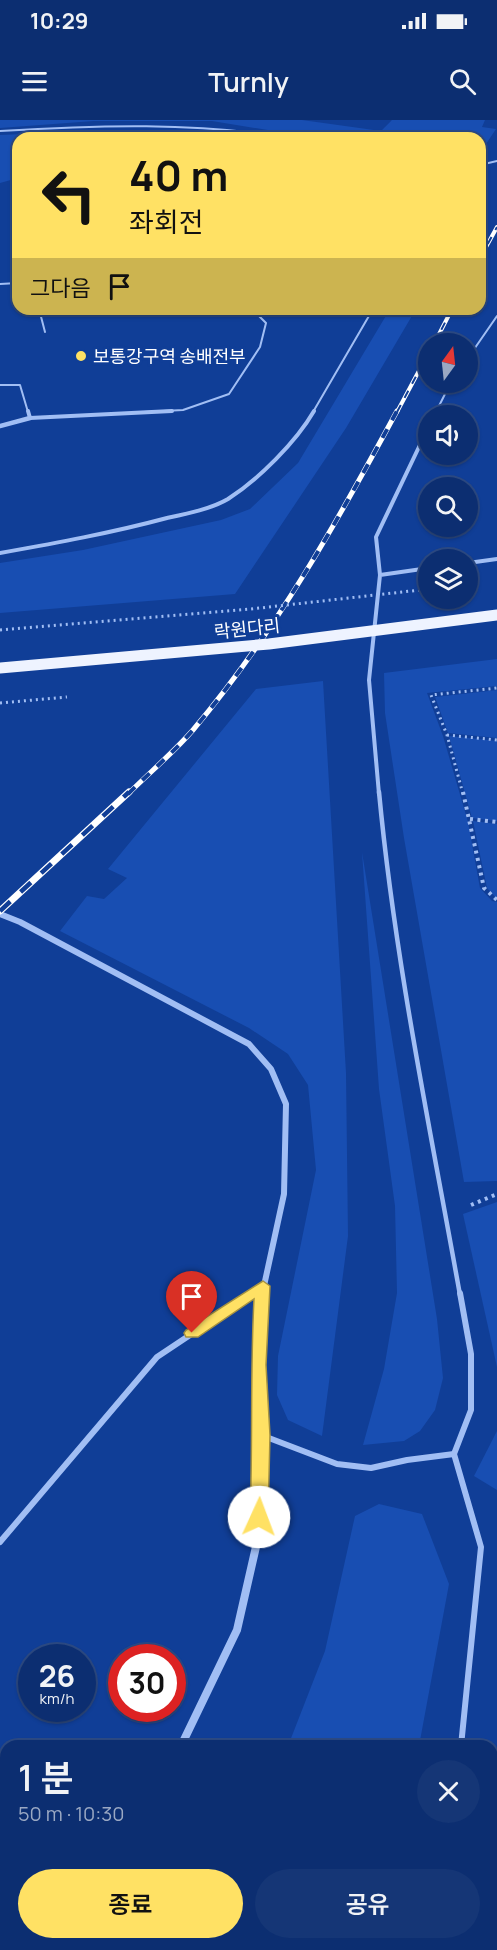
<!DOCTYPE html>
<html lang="ko">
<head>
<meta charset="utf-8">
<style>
	body { margin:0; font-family:Manrope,"Noto Sans KR",sans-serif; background:#153676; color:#f1f3f6; height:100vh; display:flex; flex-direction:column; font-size:22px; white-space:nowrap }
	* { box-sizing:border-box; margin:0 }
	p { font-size:20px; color:#9aa8c3 }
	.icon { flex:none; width:33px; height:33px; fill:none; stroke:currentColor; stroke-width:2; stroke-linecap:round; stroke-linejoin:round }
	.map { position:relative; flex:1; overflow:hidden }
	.drawer { position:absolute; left:0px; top:1620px; width:498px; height:210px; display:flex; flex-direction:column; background:#0c2e71; border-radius:18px 18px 0 0; box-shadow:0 2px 4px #0004,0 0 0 2px #2c4a84 }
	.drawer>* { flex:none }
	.guide { position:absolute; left:12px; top:12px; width:474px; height:183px; border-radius:18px; box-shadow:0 2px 4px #0004,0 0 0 2px #2c4a84; background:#ffe164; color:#111; overflow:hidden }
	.needle { width:39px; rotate:15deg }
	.controls { position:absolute; left:418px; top:213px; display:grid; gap:12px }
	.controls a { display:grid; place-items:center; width:60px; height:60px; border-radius:50%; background:#0c2e71; box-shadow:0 2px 4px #0004,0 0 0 2px #2c4a84; font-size:30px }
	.speed { position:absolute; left:18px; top:1524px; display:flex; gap:12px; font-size:30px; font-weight:700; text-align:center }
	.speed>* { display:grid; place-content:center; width:78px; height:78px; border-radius:50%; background:#0c2e71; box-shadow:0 2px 4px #0004,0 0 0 2px #2c4a84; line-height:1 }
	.speed small { font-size:15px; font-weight:400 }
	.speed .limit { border:9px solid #d22; background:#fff; color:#111 }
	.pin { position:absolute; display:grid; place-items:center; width:51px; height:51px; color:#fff; margin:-62px -26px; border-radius:50% 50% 50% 0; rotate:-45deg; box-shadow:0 0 6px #0007 }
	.pin .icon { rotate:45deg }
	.me { position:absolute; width:66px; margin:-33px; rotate:2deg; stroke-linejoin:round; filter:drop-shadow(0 0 4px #0008) }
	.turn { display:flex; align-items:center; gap:21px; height:126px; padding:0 18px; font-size:27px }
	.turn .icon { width:78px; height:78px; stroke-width:2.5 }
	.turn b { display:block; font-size:42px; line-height:51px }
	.then { display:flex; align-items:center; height:57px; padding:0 18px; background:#0003; gap:12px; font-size:22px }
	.round { display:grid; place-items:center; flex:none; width:63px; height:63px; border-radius:32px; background:#153676 }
	.overview { display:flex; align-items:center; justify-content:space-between; height:102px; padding:0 18px }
	h1 { font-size:36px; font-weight:600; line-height:45px }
	.button { display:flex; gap:12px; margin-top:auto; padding:12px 18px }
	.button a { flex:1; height:69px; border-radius:36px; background:#ffe164; color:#111; font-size:24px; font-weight:600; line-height:69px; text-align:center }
	.button a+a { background:#153676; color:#f1f3f6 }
	.status { display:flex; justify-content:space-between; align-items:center; height:42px; padding:0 30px; background:#0c2e71; direction:ltr }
	.status svg { height:16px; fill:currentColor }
	header { display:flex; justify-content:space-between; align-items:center; height:78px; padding:0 18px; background:#0c2e71; font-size:27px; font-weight:600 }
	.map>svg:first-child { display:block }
	.green { fill:#184eb2 }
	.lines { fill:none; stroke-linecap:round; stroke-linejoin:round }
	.path-far1 { stroke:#a1bef4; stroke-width:3; stroke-dasharray:2 4; stroke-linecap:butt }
	.path { stroke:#a1bef4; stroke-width:4; stroke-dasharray:3 4.5; stroke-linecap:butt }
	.lane-far3 { stroke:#a1bef4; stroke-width:2 }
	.lane-far2 { stroke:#a1bef4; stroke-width:4 }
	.lane-far1 { stroke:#a1bef4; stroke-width:4.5 }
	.lane { stroke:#a1bef4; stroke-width:6 }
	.street-far2 { stroke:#a1bef4; stroke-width:4.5 }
	.street-far1 { stroke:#a1bef4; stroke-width:6 }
	.street { stroke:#a1bef4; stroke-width:8 }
	.rail-far2-casing { stroke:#fff; stroke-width:4 }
	.rail-far1-casing { stroke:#fff; stroke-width:5 }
	.rail-casing { stroke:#fff; stroke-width:7 }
	.rail-far2 { stroke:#103e97; stroke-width:2; stroke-dasharray:8; stroke-linecap:butt }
	.rail-far1 { stroke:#103e97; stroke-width:4; stroke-dasharray:10; stroke-linecap:butt }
	.rail { stroke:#103e97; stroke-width:4.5; stroke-dasharray:14; stroke-linecap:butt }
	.path-bridge { stroke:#a1bef4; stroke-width:3; stroke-dasharray:2 4; stroke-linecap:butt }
	.primary-bridge { stroke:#eef3ff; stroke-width:11 }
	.route { fill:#ffe164; stroke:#a69241; stroke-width:1.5 }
	.poi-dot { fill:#ffe164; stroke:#103e97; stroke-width:2 }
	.labels { text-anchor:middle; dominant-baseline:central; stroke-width:6; stroke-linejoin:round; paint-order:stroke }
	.far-poi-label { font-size:18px; fill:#fff; stroke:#103e97; text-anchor:start }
	.far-street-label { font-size:18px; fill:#fff; stroke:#103e97 }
</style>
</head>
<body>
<div class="status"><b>10:29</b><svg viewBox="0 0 49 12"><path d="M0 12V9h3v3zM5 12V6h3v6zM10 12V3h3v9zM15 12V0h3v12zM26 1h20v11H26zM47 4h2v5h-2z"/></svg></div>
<header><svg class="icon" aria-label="menu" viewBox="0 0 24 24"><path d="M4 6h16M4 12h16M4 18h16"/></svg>Turnly<svg class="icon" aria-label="search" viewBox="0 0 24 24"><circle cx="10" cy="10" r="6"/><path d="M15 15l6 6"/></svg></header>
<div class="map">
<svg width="497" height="1830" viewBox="0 0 497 1830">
	<rect width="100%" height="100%" fill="#103e97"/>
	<g class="green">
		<path d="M0,0H302L381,11L392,0H485L482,7L496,9L480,33V18H316L212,1H94L0,8Z"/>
		<path d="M121,10L183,11L157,18H18V58L0,63V15Z"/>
		<path d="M390,189H416L346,308L235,474L0,493V443L83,430L221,400L250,389L298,343Z"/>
		<path d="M497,539V566L427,573L443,616L468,702L480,768L492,781L497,782V1061L464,1062L404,718L385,593L384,553Z"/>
		<path d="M323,561L346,953L348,1116L322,1316L288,1300L277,1275L278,1236L316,1050L308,965L288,934L249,908L60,811L87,776L104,779L127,758L108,749L256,569Z"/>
		<path d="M497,570V618L448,613L435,577Z"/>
		<path d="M449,616L497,621V701L472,698Z"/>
		<path d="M473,701L497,704V779L487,768Z"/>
		<path d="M362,732L437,1199L443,1258L435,1290L420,1311L404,1321L363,1325L384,1249L397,1173L395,1086L379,969Z"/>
		<path d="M497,1082V1247L463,1094Z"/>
		<path d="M497,1311V1370L474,1356Z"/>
		<path d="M379,1384L422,1394L449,1464L419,1626H288L325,1531L355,1396Z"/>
		<path d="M215,1824H382L381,1830H213Z"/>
	</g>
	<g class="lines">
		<g class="path-far1">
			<path d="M447,615L497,620"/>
			<path d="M463,674L447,615L431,575L497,568"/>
		</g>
		<g class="path">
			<path d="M463,672L484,768L497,780"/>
			<path d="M470,699L497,702"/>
			<path d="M471,1085L497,1074"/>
		</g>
		<g class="lane-far3">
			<path d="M0,11C98,5 195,2 292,18"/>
			<path d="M480,45L497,41"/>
			<path d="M0,164L18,163"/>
			<path d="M39,189L45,212"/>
			<path d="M468,238L497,196"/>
			<path d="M0,265H20L28,292"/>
			<path d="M144,292L183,290L229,274L260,227L266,203L252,189"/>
			<path d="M313,292L373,189"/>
			<path d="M436,292L451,262"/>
		</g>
		<g class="lane-far2">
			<path d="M28,291L30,298L172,291"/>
			<path d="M434,296L437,291"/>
			<path d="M0,433C56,423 111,413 167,398C186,394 211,389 228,379C259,359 296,322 314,291"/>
			<path d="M468,443L497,439"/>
			<path d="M380,455L376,417L429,306"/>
			<path d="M379,674L369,560L380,455L429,448"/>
		</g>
		<g class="lane-far1">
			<path d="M379,672C395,841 430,1008 460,1175"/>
			<path d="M250,1175L263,1166"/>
		</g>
		<g class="lane">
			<path d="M460,1173L471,1234V1290L454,1334L481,1427L461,1626"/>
			<path d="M261,1315L337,1344L371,1348L407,1340L454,1334"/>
			<path d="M0,1422L157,1237L253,1173"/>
			<path d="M436,1830L437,1824"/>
		</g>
		<path class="street-far2" d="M0,306L30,298"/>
		<path class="street-far1" d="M0,794L20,802L249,924L271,949L286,984L284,1074L262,1175"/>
		<g class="street">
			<path d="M181,1626L237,1510L258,1418L261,1315L258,1245L263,1173"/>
			<path d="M82,1830L85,1824"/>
		</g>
		<defs>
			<g id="rail-far2">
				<path d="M480,138L497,107"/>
				<path d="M434,224L452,189"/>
				<path d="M397,292L429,232"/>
			</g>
			<path id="rail-far1" d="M128,674C149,653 173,633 193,610C275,513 337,402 397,291"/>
			<path id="rail" d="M0,791L129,672"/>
		</defs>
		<use href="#rail-far2" class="rail-far2-casing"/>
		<use href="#rail-far1" class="rail-far1-casing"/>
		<use href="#rail" class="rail-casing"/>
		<use href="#rail-far2" class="rail-far2"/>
		<use href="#rail-far1" class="rail-far1"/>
		<use href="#rail" class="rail"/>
		<g class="path-bridge">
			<path d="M0,510L251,489L429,469"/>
			<path d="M0,583L67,577"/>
		</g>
		<path class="primary-bridge" d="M0,548L269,524L497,495"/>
	</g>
	<path class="route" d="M263,1161L270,1166L266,1245L270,1315L268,1397L265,1402L259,1403L253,1402L250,1397C253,1324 250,1252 254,1179L198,1217H186L184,1213L186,1210Z"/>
	<circle class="poi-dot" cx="81" cy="236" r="6"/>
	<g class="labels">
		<g class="far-poi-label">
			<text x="93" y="236">보통강구역 송배전부</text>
		</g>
		<g class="far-street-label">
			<text transform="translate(247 508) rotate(-6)">락원다리</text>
		</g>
	</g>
</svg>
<div class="controls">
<a><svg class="needle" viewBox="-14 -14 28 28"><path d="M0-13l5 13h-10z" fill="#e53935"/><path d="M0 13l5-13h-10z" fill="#9aa8c3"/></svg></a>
<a><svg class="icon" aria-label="sound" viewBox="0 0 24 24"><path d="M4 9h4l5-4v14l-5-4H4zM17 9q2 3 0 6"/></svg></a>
<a><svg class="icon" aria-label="search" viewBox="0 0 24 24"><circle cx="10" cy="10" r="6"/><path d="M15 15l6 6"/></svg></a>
<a><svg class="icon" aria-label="layers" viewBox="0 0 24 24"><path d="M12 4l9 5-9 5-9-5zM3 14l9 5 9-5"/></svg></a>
</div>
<div class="speed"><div>26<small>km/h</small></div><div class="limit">30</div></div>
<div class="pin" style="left:192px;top:1213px;background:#d93025"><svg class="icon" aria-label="arrive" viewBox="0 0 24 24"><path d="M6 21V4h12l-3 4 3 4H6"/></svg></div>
<svg class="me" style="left:259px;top:1397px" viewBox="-20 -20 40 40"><circle r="19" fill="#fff"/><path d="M0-13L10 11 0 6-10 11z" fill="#ffe164"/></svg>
<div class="guide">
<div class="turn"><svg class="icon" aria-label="left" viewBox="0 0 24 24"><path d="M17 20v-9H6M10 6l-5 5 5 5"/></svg><div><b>40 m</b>좌회전</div></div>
<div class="then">그다음<svg class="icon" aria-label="arrive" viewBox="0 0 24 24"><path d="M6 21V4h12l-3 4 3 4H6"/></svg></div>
</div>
<section class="drawer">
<div class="overview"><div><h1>1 분</h1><p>50 m · 10:30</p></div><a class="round"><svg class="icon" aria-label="close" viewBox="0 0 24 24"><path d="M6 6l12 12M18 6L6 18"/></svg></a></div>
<div class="button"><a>종료</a><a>공유</a></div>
</section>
</div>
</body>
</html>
